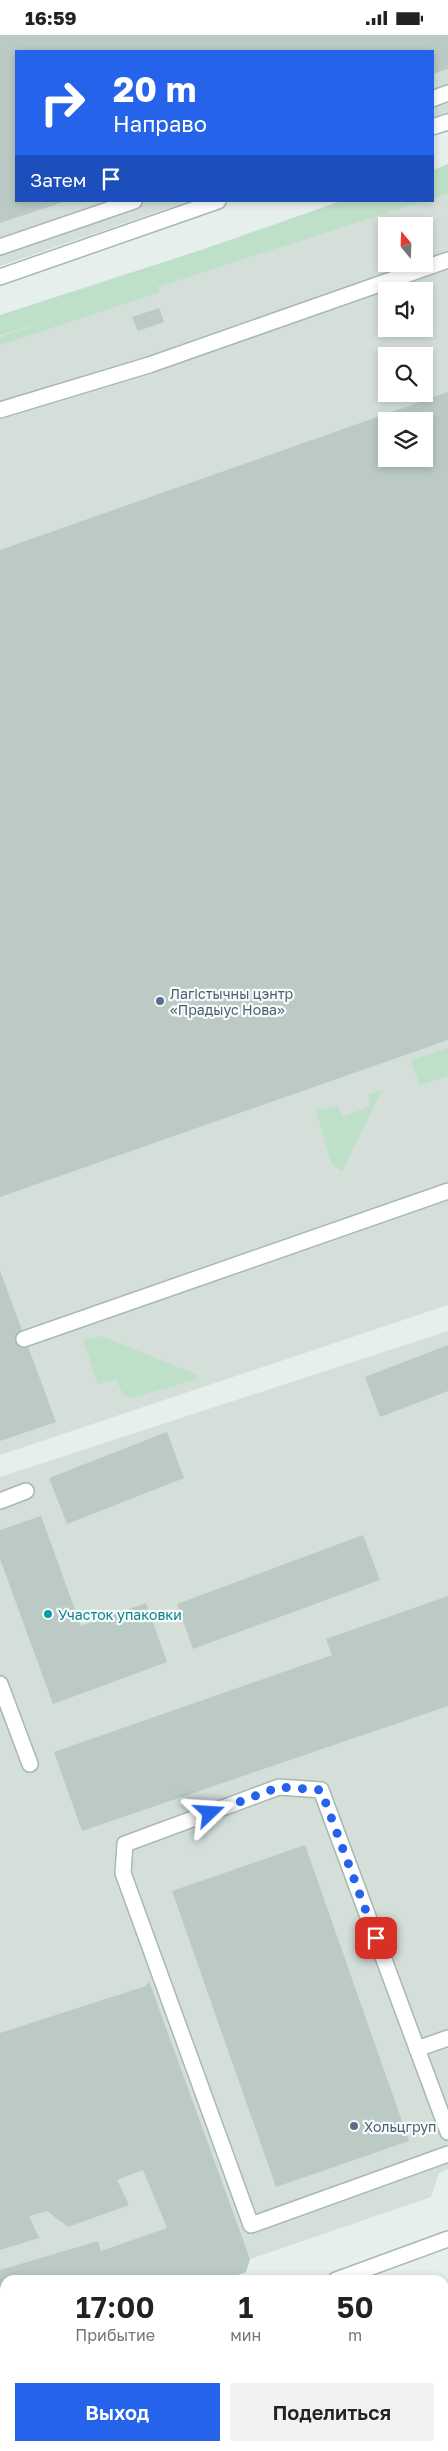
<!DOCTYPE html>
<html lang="ru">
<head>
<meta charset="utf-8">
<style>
	body { margin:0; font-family:"Golos Text",sans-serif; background:#f2f2f2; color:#222; height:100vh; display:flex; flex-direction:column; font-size:19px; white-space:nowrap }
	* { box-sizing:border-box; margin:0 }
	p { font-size:16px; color:#767676 }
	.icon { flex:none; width:28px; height:28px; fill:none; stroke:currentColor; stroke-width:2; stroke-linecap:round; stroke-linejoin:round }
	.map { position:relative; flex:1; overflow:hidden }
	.panel { position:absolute; left:0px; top:2240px; width:449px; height:176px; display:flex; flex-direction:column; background:#fff; border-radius:15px 15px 0 0; box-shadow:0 2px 8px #0003 }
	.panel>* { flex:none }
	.hud { position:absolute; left:15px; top:15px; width:419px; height:152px; border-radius:0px; box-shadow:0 2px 8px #0003; background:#2563eb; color:#fff; overflow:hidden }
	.needle { width:32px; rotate:341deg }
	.buttons { position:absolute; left:378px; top:182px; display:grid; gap:10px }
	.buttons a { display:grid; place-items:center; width:55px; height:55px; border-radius:0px; background:#fff; box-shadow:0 2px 8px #0003; font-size:25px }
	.pin { position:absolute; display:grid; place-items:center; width:42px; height:42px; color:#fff; margin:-21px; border-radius:10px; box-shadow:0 2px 8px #0006 }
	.me { position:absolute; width:55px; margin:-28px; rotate:70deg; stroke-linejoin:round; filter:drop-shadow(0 0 4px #0008) }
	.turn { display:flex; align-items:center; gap:18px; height:105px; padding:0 15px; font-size:22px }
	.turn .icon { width:65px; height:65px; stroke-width:2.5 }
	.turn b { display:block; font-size:35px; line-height:42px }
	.then { display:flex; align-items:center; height:48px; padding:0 15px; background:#0003; gap:10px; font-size:19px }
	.eta { display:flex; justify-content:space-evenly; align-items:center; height:85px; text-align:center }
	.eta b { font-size:30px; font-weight:600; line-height:35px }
	.cta { display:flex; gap:10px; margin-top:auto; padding:10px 15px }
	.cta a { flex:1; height:58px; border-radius:0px; background:#2563eb; color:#fff; font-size:20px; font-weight:600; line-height:58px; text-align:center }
	.cta a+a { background:#f2f2f2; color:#222 }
	.status { display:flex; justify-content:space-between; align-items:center; height:35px; padding:0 25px; background:#fff; direction:ltr }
	.status svg { height:14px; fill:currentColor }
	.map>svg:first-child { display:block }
	.built { fill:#d4dfda; fill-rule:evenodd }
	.green { fill:#bfe0c8 }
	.building { fill:#bbcac4; fill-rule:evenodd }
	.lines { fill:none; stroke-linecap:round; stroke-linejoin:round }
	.service-casing { stroke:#a8b8b2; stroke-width:18 }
	.service { stroke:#fff; stroke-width:15 }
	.route { stroke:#2563eb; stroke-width:9; stroke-dasharray:0 16.2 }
	.service-dot { fill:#5c6f8a; stroke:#f7fbf9; stroke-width:2 }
	.culture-dot { fill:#0f9aa8; stroke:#f7fbf9; stroke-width:2 }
	.labels { text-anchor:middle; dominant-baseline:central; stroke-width:4.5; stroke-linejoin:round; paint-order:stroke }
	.service-label { font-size:14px; fill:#4e5e75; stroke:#f7fbf9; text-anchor:start }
	.culture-label { font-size:14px; fill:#0d838f; stroke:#f7fbf9; text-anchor:start }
</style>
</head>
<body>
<div class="status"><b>16:59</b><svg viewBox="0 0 49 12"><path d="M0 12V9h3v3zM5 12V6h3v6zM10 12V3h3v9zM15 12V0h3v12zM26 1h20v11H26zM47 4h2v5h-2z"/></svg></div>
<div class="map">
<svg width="448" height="2416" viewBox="0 0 448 2416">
	<rect width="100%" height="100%" fill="#e6efeb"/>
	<g class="built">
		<path d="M0,0H448V78L433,83L432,16H16V166H189L0,231Z"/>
		<path d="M448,159V1270L0,1420V300L424,166H432L433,164ZM386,191H424V229H386ZM386,256H424V294H386ZM386,321H424V359H386ZM386,386H424V424H386Z"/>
		<path d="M448,1296V2134L439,2138L431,2162L250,2224L246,2237L223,2245H5L3,2314L0,2315V1442Z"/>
	</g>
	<g class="green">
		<path d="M448,129V159L433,164V135Z"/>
		<path d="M341,166H424L157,252L159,257L0,310V302L51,285L0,300V280L204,214Z"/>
		<path d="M448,1013V1041L420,1051L411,1025Z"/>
		<path d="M382,1055L342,1137L331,1128L316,1076L338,1071L342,1082L370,1071L368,1059Z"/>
		<path d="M101,1301L198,1340L195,1345L132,1363L124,1361L116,1345L98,1349L83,1305Z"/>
		<path d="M448,2264V2416H33L46,2411H444V2265Z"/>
	</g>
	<g class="building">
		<path d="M0,0H448V34L432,39V16H16V166L63,167L0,188Z"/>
		<path d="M159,273L164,287L138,296L132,282Z"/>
		<path d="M448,357V1005L0,1162V515ZM386,386H424V424H386Z"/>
		<path d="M0,1236L56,1387L0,1406Z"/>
		<path d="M448,1310V1356L380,1382L365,1342Z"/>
		<path d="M167,1397L184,1443L67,1489L49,1443Z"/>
		<path d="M41,1481L81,1591L146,1568L167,1627L53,1669L0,1524V1495Z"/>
		<path d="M363,1500L380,1545L193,1614L177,1569Z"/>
		<path d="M448,1561V1671L82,1796L54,1717L332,1620L326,1604Z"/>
		<path d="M305,1810L409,2106L276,2152L172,1856Z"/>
		<path d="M149,1946L250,2224L246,2237L223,2245H5V2318L0,2313V2235L98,2206L101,2216L167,2193L143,2135L117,2145L129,2170L68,2192L47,2176L29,2181L39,2203L0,2215V1998L146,1951Z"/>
	</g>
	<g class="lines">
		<defs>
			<g id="service">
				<path d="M432,64L448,58"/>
				<path d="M432,92L448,87"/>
				<path d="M0,212L134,166"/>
				<path d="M0,242L218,166"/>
				<path d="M0,375L149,330L448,225"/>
				<path d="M24,1304L448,1156"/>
				<path d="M0,1466L26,1456"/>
				<path d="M0,1649L30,1729"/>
				<path d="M417,2014L448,2003"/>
				<path d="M448,2097L321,1755L279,1752L125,1809L123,1838L251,2190L448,2119"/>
				<path d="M336,2245L448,2204"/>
				<path d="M0,2368L5,2366"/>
			</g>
		</defs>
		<use href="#service" class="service-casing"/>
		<use href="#service" class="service"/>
	</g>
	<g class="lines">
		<path class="route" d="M210,1778L279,1752L321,1755L376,1903"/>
	</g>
	<g class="service-dot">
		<circle cx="160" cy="966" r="5"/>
		<circle cx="354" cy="2091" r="5"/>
	</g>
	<circle class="culture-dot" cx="48" cy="1579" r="5"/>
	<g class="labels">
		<g class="service-label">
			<text x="170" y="958">Лагістычны цэнтр<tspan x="170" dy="16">«Прадыус Нова»</tspan></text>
			<text x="364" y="2091">Хольцгруп</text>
		</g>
		<g class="culture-label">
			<text x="58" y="1579">Участок упаковки</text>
		</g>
	</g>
</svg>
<div class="buttons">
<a><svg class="needle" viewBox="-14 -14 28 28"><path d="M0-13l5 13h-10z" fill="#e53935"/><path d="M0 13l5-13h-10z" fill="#767676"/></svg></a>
<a><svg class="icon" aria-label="sound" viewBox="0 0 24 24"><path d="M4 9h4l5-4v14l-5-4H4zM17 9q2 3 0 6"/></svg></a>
<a><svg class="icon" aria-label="search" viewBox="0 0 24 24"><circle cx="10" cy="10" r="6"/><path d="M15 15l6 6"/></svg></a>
<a><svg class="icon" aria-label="layers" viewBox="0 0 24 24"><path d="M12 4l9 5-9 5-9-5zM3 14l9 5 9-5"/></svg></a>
</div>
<div class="pin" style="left:376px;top:1903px;background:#d93025"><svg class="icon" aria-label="arrive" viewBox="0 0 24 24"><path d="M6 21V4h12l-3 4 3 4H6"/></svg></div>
<svg class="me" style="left:210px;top:1778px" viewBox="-20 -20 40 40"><path d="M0-17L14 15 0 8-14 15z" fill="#2563eb" stroke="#fff" stroke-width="4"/></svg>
<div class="hud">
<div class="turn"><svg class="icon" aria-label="right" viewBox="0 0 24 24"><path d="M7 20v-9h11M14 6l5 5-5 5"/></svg><div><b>20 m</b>Направо</div></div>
<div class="then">Затем<svg class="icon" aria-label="arrive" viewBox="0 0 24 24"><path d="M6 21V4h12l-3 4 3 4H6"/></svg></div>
</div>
<section class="panel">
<div class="eta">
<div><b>17:00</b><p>Прибытие</p></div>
<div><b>1</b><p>мин</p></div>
<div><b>50</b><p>m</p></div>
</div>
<div class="cta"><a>Выход</a><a>Поделиться</a></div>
</section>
</div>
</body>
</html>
